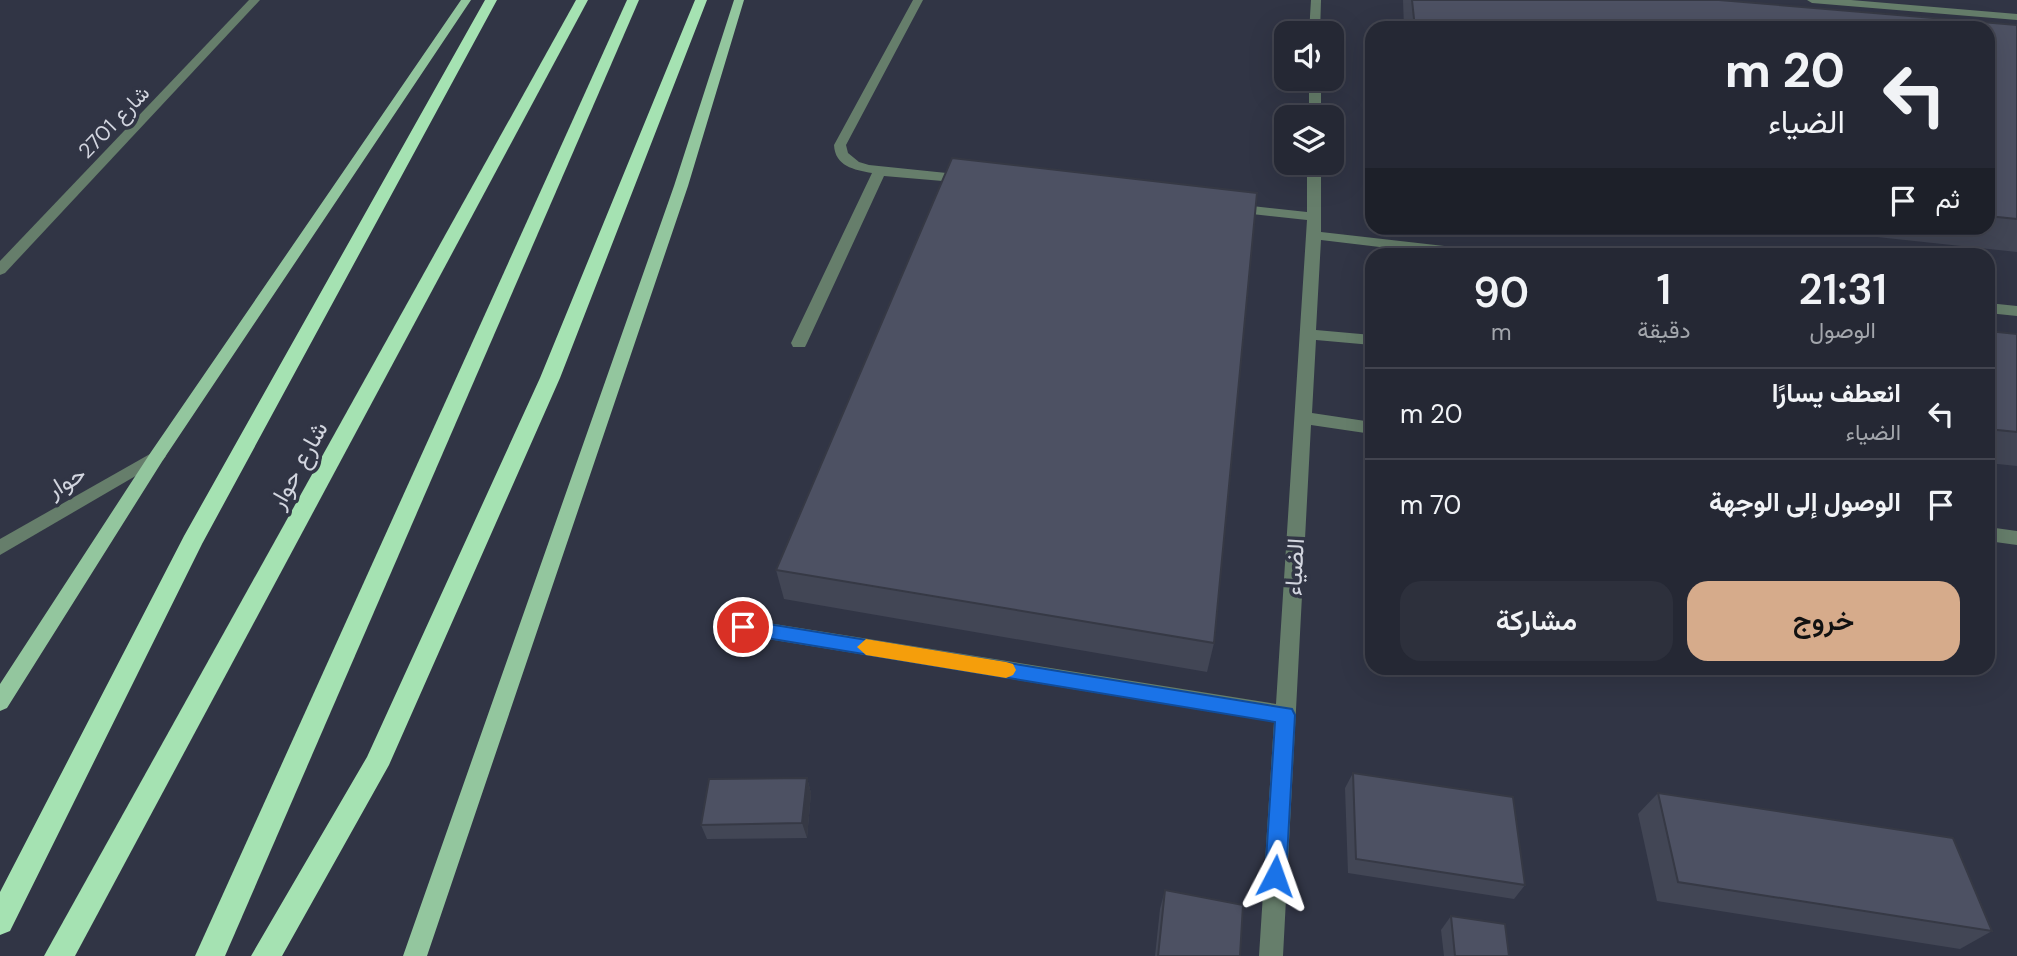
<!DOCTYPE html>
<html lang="ar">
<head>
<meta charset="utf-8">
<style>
	body { margin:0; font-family:"DM Sans",Vazirmatn,sans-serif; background:#2d303c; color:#f1f3f6; direction:rtl; height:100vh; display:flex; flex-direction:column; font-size:26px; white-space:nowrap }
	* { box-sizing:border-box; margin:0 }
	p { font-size:23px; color:#a3a6ac }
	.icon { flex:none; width:38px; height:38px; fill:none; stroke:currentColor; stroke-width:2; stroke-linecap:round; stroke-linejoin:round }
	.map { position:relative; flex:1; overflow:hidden; direction:ltr }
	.sheet { position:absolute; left:1365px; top:248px; width:630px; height:427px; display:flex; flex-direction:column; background:#252834; border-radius:21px; box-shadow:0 7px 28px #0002,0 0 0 2px #42444f; direction:rtl }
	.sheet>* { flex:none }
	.hud { position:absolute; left:1365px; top:21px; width:630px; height:214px; border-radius:21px; box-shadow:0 7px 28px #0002,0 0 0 2px #42444f; direction:rtl; background:#252834; color:#f1f3f6; overflow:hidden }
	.buttons { position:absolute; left:1274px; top:21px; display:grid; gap:14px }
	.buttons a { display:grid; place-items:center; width:70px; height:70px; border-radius:14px; background:#252834; box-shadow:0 7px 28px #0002,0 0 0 2px #42444f; font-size:35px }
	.pin { position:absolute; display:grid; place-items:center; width:60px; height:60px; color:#fff; margin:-30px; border:4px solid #fff; border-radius:50%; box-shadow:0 2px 7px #0007 }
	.me { position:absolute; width:77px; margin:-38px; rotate:4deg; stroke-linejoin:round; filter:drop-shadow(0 0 5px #0008) }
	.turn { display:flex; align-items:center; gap:24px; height:147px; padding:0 35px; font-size:32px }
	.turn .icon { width:91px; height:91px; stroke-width:2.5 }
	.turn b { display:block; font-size:49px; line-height:60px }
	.then { display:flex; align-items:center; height:66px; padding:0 35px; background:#0003; gap:14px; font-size:26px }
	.eta { display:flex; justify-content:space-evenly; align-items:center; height:119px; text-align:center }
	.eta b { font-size:42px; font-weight:600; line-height:49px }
	.action { display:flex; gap:14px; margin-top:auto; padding:14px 35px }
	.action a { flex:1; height:80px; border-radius:21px; background:#d6ab8b; color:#111; font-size:28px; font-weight:600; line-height:80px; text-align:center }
	.action a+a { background:#2d303c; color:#f1f3f6 }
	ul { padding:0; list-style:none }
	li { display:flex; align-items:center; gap:21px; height:91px; padding:0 35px; border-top:2px solid #42444f }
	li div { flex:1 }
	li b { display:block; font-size:26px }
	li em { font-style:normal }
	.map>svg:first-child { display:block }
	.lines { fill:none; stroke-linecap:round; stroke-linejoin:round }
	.minor { fill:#667e6b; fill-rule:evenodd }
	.major { fill:#93c69e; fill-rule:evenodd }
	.highway { fill:#a5e2b2; fill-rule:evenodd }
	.wall { fill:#424655 }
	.shaded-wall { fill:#363945 }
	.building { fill:#4d5163; stroke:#363945; stroke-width:2 }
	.route { fill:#1a73e8; stroke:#114b97; stroke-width:2 }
	.slow { fill:#f59e0b }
	.labels { text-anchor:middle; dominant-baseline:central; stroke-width:7; stroke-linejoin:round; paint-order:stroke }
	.far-street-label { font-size:21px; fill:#d2d5df; stroke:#313545 }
	.street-label { font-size:24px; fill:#d2d5df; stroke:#313545 }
</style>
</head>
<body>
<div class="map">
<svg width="2017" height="956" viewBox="0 0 2017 956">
	<rect width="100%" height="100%" fill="#313545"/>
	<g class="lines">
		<g class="minor">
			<path d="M249,0H260L5,273L0,275V261Z"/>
			<path d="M913,0H923L846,145L848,153L859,162L869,165L966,175L973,179L966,183L884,176L807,343L805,347H793L791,343L872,173C854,170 835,166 834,145Z"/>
			<path d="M1311,0H1321L1320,33H1309Z"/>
			<path d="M1807,0H1851L2017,14V20L1812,3Z"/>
			<rect x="1309" y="79" width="12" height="38"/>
			<path d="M1307,163H1321V232L1497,252L1504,256H1455L1321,240L1316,330L1372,335V345L1316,340L1312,413L1372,422V434L1311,425L1283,956H1259L1274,722L743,635L736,633L733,627L736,621L743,619L1276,704L1307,220L1234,212L1227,208L1234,204L1307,212Z"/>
			<path d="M1988,303L2017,306V316L1988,313Z"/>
			<path d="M157,450L166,456L163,460L0,555V539Z"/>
			<path d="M1988,527L2017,531V545L1988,541Z"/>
		</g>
		<g class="major">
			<path d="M461,0H471L163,460L7,708L0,711V684L151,452Z"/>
			<path d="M734,0H744L688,186L427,956H403L674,186Z"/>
		</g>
		<g class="highway">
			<path d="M485,0H497L202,544L10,931L0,935V892L184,536Z"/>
			<path d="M576,0H588L75,956H44Z"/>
			<path d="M627,0H639L225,956H195Z"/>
			<path d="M695,0H707L560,378L389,765L282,956H251L367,757L540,378Z"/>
		</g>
	</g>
	<g class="wall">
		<path d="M1403,0H1719L2017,25V252L1793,228H1988V28H1404Z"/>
		<path d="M1988,331L2017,334V466L1988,463Z"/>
		<path d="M776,570L1214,643L1207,672L784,599Z"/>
		<path d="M1353,773L1525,885L1514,899L1348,873L1345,788Z"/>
		<path d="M807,778L811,793L807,838L707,839L701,825Z"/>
		<path d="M1658,793L1992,931L1960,949L1657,901L1638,814Z"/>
		<path d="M1165,890L1240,956H1155L1160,909Z"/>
		<path d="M1451,916L1509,956H1444L1441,930Z"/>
	</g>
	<path class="shaded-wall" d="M807,778L811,793L807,838L802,823Z"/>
	<g class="building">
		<path d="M1412,0H1719L2017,25V219L1988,216V28H1415Z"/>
		<path d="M952,158L1257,193L1214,643L776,570Z"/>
		<path d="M1988,331L2017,334V432L1988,429Z"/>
		<path d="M1353,773L1513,797L1525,885L1356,859Z"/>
		<path d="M807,778L802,823L701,825L709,779Z"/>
		<path d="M1658,793L1953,838L1992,931L1678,882Z"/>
		<path d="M1165,890L1243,905L1240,956H1158Z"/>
		<path d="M1451,916L1505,924L1509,956H1455Z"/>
	</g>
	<path class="route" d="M743,620L1292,709L1295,715L1286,876L1283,884L1275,887L1268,884L1265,876L1275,722L743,634L734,627Z"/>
	<path class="slow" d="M866,639L1006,662L1013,664L1016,670L1013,675L1006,678L866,655L857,647Z"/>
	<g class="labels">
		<g class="far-street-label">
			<text transform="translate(114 122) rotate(-46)">شارع 2701</text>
		</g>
		<g class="street-label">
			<text transform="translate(298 465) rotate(-61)">شارع حوار</text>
			<text transform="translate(66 481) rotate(-31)">حوار</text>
			<text transform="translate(1294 567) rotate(-87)">الضياء</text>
		</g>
	</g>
</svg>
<div class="buttons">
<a><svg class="icon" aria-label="sound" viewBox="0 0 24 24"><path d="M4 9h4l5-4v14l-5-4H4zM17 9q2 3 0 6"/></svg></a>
<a><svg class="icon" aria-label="layers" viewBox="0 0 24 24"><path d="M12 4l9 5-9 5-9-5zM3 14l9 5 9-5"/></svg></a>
</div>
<div class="pin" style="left:743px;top:627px;background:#d93025"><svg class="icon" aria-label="arrive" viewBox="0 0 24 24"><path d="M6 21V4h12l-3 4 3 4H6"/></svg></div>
<svg class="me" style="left:1275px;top:876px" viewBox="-20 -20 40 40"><path d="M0-17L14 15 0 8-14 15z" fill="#1a73e8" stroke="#fff" stroke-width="4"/></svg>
<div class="hud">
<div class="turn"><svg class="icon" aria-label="left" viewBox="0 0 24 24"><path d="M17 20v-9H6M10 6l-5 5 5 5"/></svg><div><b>20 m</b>الضياء</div></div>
<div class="then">ثم<svg class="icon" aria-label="arrive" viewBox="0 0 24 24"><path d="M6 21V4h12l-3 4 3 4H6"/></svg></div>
</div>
<section class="sheet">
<div class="eta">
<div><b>21:31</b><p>الوصول</p></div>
<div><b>1</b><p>دقيقة</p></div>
<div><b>90</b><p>m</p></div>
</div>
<ul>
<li><svg class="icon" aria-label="left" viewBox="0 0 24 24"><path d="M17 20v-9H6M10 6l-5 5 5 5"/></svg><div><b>انعطف يسارًا</b><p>الضياء</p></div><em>20 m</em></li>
<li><svg class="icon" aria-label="arrive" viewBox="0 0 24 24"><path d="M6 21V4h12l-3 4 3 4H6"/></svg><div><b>الوصول إلى الوجهة</b></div><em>70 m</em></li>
</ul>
<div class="action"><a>خروج</a><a>مشاركة</a></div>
</section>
</div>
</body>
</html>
